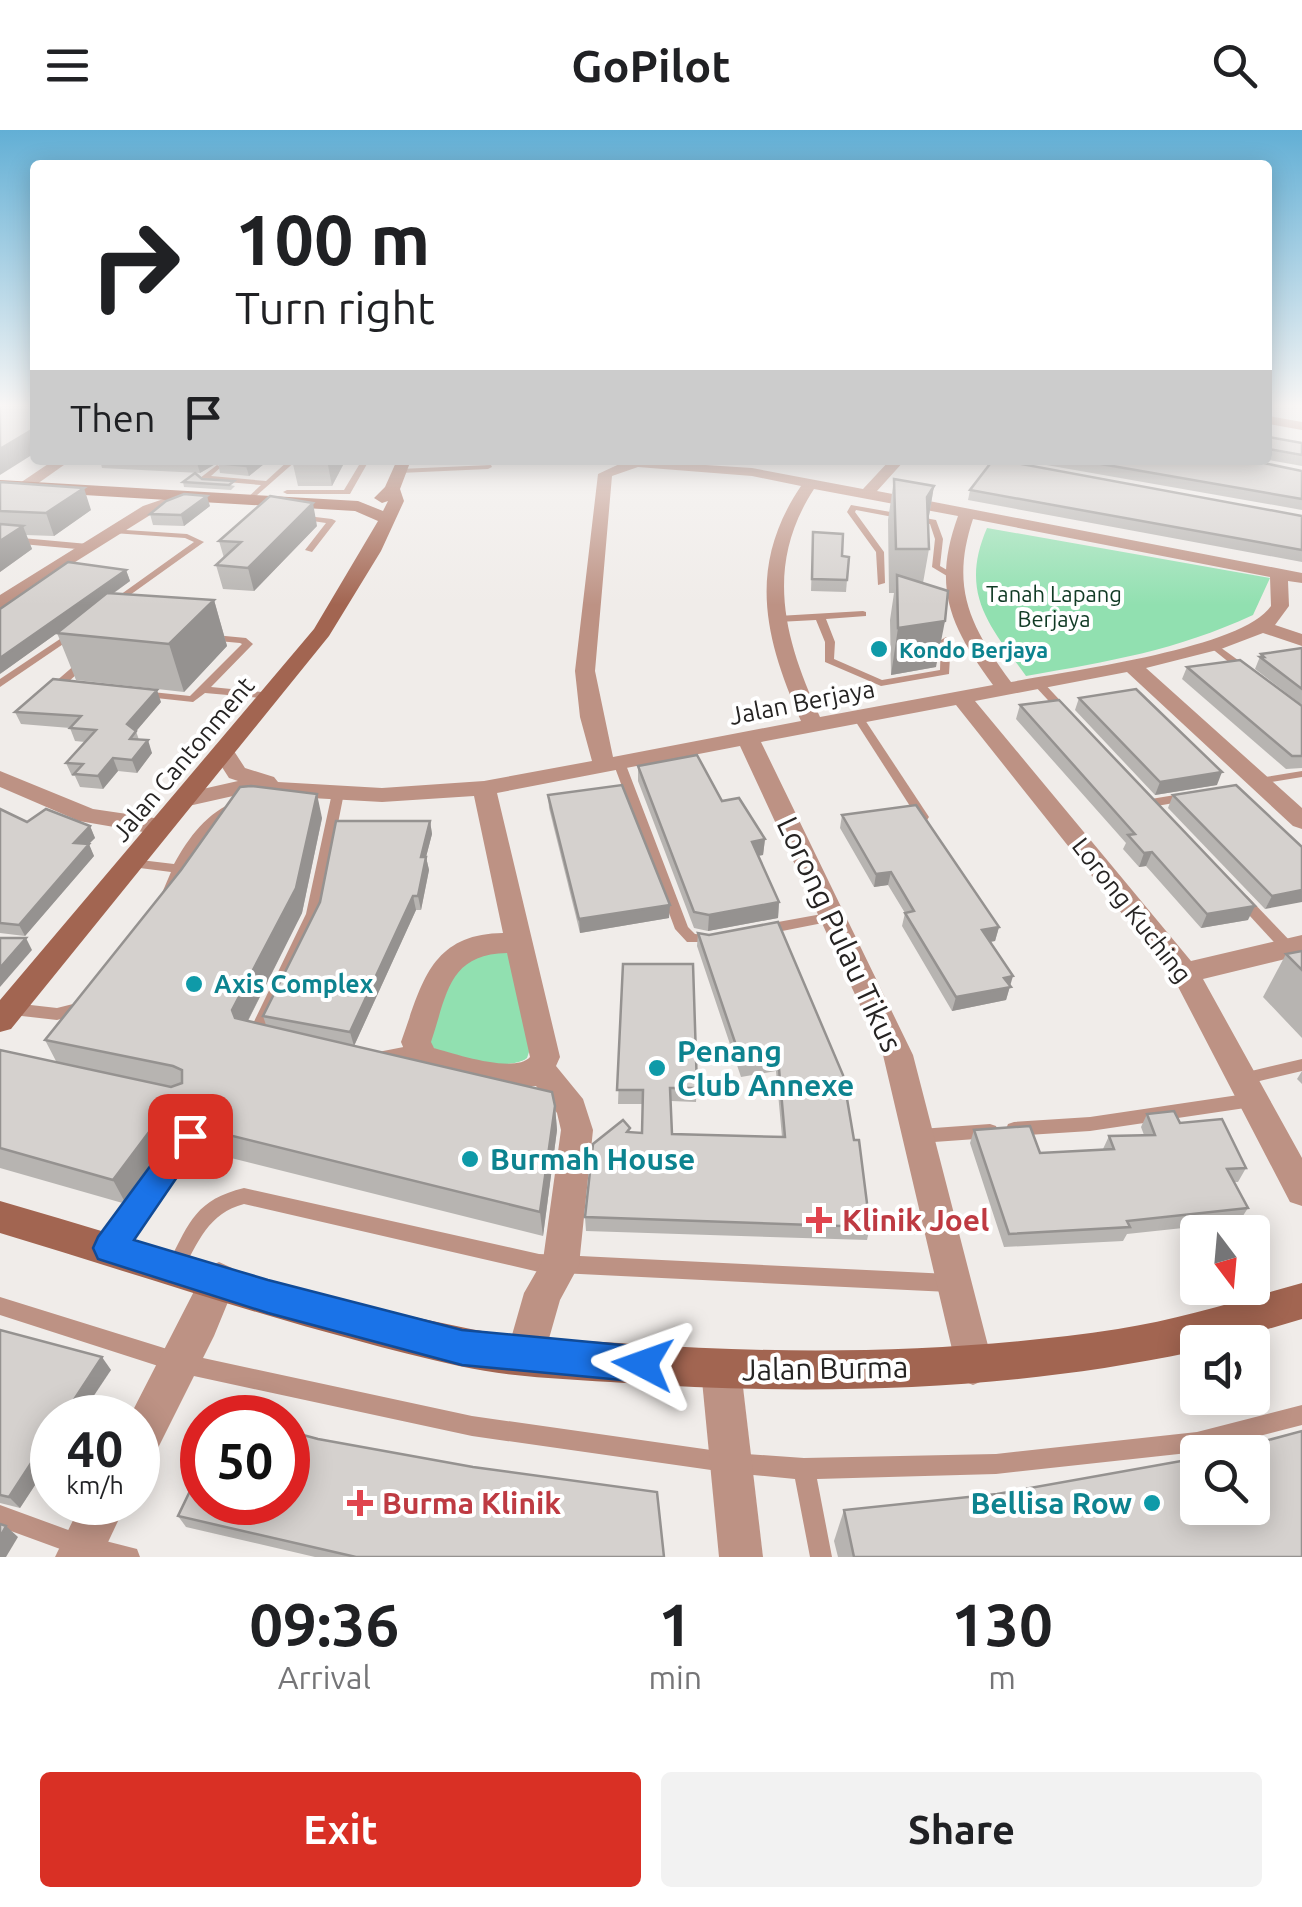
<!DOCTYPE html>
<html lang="en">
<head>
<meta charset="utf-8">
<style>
	body { margin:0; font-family:Ubuntu,sans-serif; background:#f2f2f2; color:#202124; height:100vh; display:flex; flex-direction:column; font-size:38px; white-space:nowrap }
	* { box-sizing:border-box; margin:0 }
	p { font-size:32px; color:#757577 }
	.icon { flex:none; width:55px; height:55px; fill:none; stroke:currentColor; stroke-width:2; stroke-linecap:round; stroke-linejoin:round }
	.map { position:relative; height:1427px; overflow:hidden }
	.details { display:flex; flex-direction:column; background:#fff; flex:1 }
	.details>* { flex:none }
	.banner { position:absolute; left:30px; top:30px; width:1242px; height:305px; border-radius:10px; box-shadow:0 5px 25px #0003; background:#fff; color:#202124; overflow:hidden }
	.needle { width:65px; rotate:164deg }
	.tools { position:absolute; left:1180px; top:1085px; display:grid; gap:20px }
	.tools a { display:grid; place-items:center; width:90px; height:90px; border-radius:10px; background:#fff; box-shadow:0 5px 25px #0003; font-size:50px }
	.speed { position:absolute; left:30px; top:1265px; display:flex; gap:20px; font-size:50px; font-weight:700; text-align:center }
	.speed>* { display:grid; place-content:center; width:130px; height:130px; border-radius:50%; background:#fff; box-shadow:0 5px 25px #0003; line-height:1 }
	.speed small { font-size:25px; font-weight:400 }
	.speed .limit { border:15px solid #d22; background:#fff; color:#111 }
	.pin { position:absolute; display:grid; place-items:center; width:85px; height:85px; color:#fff; margin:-42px; border-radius:20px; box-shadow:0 5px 15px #0006 }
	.me { position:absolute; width:110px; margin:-55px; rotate:274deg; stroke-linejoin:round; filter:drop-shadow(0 0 8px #0008) }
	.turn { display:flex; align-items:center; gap:35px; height:210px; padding:0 40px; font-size:45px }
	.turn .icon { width:130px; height:130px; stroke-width:2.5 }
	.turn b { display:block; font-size:70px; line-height:85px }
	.then { display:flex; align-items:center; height:95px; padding:0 40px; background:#0003; gap:20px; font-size:38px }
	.eta { display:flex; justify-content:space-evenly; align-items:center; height:170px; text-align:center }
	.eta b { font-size:60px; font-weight:700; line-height:70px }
	.action { display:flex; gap:20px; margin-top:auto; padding:20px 40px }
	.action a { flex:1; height:115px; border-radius:10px; background:#d93025; color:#fff; font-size:40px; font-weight:700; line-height:115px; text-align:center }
	.action a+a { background:#f2f2f2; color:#202124 }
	header { display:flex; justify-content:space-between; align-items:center; height:130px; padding:0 40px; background:#fff; font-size:45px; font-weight:700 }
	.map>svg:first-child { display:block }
	.green { fill:#91e0b0 }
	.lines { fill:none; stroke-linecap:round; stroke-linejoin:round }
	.lane { fill:#bd9284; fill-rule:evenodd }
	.street { fill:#bd9284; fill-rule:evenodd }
	.secondary { fill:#a26551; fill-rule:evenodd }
	.wall { fill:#b7b4b1 }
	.shaded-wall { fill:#959290 }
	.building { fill:#d5d1ce; stroke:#959290; stroke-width:2.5 }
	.route { fill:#1a73e8; stroke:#114b97; stroke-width:2.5 }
	.culture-dot { fill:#0f9aa8; stroke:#fff; stroke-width:4 }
	.health-dot { fill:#e0444e; stroke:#fff; stroke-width:4 }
	.labels { text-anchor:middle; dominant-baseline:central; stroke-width:8; stroke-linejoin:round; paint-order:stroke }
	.far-park-label { font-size:22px; fill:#103a24; stroke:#fff }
	.far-culture-label { font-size:22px; font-weight:bold; fill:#0d838f; stroke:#fff; text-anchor:start }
	.street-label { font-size:25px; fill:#262423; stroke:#fff }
	.culture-label { font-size:25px; font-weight:bold; fill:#0d838f; stroke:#fff; text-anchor:start }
	.near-street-label { font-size:30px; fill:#262423; stroke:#fff }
	.near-culture-label { font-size:30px; font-weight:bold; fill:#0d838f; stroke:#fff; text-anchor:start }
	.near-health-label { font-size:30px; font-weight:bold; fill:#be3a42; stroke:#fff; text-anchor:start }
</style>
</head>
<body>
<header><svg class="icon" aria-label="menu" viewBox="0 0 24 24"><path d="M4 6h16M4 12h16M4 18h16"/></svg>GoPilot<svg class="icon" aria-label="search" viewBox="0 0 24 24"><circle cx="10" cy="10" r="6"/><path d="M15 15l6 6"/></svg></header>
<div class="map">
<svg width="1302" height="1427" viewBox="0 0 1302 1427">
	<rect width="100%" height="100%" fill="#f0ece9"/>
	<g class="green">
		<path d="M987,398L1270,448L1253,485C1175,521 1110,531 1026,546C989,495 959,463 987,398Z"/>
		<path d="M500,821L510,824L530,919L527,928C508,942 447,931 430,915L429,907L458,832Z"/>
	</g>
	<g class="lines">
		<g class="lane">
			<path d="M289,330H297L249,372L245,370L261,355L204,350L200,348L217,335L221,337L211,346L266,351Z"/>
			<path d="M339,330H354L367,334L350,364H287L283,362L287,360H344L359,335Z"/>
			<path d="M491,335L492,337L488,339L400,343L396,341L400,339Z"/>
			<path d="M851,375L936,390L943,409L940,436L954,444L947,446L932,437L935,409L930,394L856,380L855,382L884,422L885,453L878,455L876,422L847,382Z"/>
			<path d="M299,385L332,389L336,391L312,422L305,420L326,393L299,389Z"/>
			<path d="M110,399L187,404L204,412L116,475L113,474V470L194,412L185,408L113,403H110Z"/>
			<path d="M0,406L88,414L92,417L88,420L0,412Z"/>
			<path d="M863,481L866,482V486L826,489L835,512L834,529L882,550L940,540L941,510L946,507L951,510L949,544L881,556L825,532V512L816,490L778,492L773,489L778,486Z"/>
			<path d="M131,497L246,508L253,514L251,516L211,557L272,563L277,566L272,569L205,563L193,572L54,557V553L114,501ZM131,503L240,513L242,514L190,566L67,553L120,505Z"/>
			<path d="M72,501L77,504L75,506L0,557V549Z"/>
			<path d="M1213,512L1249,538V542H1241L1210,517L1208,515Z"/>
			<path d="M1038,550L1042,551L1067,578L1068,580L1067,582H1059L1034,555V551Z"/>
			<path d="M859,586L863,587L929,687L927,690H919L917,687L854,589Z"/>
			<path d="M620,632L626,635L688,797L695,804L718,806L720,809L718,812H687L675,799L614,635Z"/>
			<path d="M1302,641V647L1259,654L1253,651L1259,648Z"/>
			<path d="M338,659L344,663L320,784L260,910L255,912L250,910L247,906L306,784L332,663Z"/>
			<path d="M1187,663L1193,667L1191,670L1151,677L1145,673L1151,669Z"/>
			<path d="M237,671L241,672L243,675L241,678C203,695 190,730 174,766H164L162,763L171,742L132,737L126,733L132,729L174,734C189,707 207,682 237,671Z"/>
			<path d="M1242,764L1247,766L1293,814L1295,818L1293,822H1283L1237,772L1235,769Z"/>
			<path d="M833,782L838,784L840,787L838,790L767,804L762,802L760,799L762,796L767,794Z"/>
			<path d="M81,872L86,874L88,878L86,882L57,890L13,885L8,883L6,879L8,875L13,873L57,878Z"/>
			<path d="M419,914L424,916L427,920L424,924L378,934L373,932L370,928L373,924L378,922Z"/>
			<path d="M1302,929V941L1243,955L1237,953L1235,949L1237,945L1243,943Z"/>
			<path d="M1252,963L1258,965L1260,970L1258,975L1252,977L1090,1001L1014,1006L1008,1004L1006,999L1008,994L1014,992L1090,987Z"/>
			<path d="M990,994L996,996L998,1001L996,1006L990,1008L920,1013L914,1011L912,1006L914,1001L920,999Z"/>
			<path d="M190,999L196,1001L198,1006L196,1011L117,1122L111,1124L105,1122L102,1116L105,1110L184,1001Z"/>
			<path d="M244,1058L539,1124L949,1144L956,1147L958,1153L956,1159L949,1162L539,1142L244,1074C208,1083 197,1114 181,1144L175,1147L169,1144L166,1138L169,1132C190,1091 196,1070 244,1058Z"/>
			<path d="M0,1167L180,1223L472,1286L732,1323L804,1328L996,1324L1197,1302L1302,1275V1295L1197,1322L996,1344L817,1349L832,1427H810L795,1349L732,1343L472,1306L180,1243L0,1185Z"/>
			<path d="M0,1375L82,1405L137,1419L140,1427H82L0,1397Z"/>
		</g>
		<g class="street">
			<path d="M1268,286L1302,292V300L1268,294Z"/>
			<path d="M54,330H71L30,359H20V353Z"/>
			<path d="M628,330L752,338L863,359L890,330H905L877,361L1302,443V453L1288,451L1289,476L1275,495L1302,504V516L1263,503L1221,519L1146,538L1302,678V699L1293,696L1127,542L975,571L1191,831L1302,805V825L1203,849L1302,1028V1076L1290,1072L1174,849L956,575L761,612L913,925L993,1235L987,1249L973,1255L959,1249L883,925L740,616L497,663L560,927L556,936L583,969L593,1000L579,1135L560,1170L540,1240L526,1246L512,1240L506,1226L524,1163L543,1130L561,1000L557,983L536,956L494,957L411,936L401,912C422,854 430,804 503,803L474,666L382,672L242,664L184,677L172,670L176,665L238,651L229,648L213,623L224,616L232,618L245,638L274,647L278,652L382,658L484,651L592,631L580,587L575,541L598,344ZM638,337L752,346L801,356C747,436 764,507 801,591L613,627L595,541L612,346ZM814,359L958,386C932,458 950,496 993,555L820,587C784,509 764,436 814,359ZM973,389L1270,447L1271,476C1242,519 1066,541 1011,552C970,496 950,458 973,389ZM507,823L530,927C515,944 455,924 434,918L431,912C447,865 448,824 507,823Z"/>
			<path d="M965,330H996L1028,339L1021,343Z"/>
			<path d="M187,361L192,363V369L155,382L0,479V465L143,376Z"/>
			<path d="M0,641L93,679L161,689L173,697L161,705L79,691L0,657Z"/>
			<path d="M219,1132L232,1138L237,1150L214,1206L153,1328L138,1334V1288H129L206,1138Z"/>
			<path d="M721,1220L735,1226L741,1240L763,1427H719L701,1240L707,1226Z"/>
			<path d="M82,1372H127L101,1427H55Z"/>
		</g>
		<g class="secondary">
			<path d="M397,330H411L400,359L404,371L381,421L329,506L11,899L0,902V870L314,499L378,391L355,381L0,360V350L358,371L383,381L388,371L382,373L374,368L385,357Z"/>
			<path d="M0,1071C152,1115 305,1166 461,1197C517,1209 577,1210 634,1214C794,1225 960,1223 1118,1199C1181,1189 1241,1170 1302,1153V1189L1224,1212H1198V1220L1192,1222C1007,1261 814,1266 625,1253C570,1249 513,1248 459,1236C304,1201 152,1149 0,1103Z"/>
		</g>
	</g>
	<g class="wall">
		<path d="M1268,307L1302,313V336L1268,330Z"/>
		<path d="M100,330H269L249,346L220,343L218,332L200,343L102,338Z"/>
		<path d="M292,330H342L343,335L332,356H298Z"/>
		<path d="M1018,330H1249L1302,341V380Z"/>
		<path d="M202,349L235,356L231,360L184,357L183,352Z"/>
		<path d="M894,349L934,356L928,392L929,419L923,453L936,537L891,545L890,490L894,463H889L888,390Z"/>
		<path d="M0,352L91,380L54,406L26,405L32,419L0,442Z"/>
		<path d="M970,360L1302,392V432L968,370Z"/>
		<path d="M210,376L184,396L153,395L150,384Z"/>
		<path d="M317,396L254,461L223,459L216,435L224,428L219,411Z"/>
		<path d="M813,402L842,426L847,450L846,462L811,461Z"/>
		<path d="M126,440L130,451L114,463L214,470L227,516L184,562L76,550L57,503L0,544Z"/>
		<path d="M1302,518V575L1255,539L1261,524Z"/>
		<path d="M1187,537L1302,576V638L1286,639L1182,549Z"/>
		<path d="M1079,568L1217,655L1155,665L1075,580Z"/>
		<path d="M161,572L136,601L139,610L152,623L137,643L118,641L103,659L80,657L75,646H72L66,633L85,612L75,611L70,598L21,594L15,582Z"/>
		<path d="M1020,575L1248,790L1201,798L1146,736L1139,737L1123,719L1126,713L1016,589Z"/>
		<path d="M638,636L722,671L765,709L763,725L758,726L779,772L778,788L708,801L694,798L638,651Z"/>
		<path d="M548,665L669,788L580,803L549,678Z"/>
		<path d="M1173,665L1302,717L1265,779L1168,678Z"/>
		<path d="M0,679L27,692L90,696L95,708L88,714L94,726L25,806L0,803Z"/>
		<path d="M842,685L999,797L995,811L989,812L1010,856L1006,870L952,881L902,796L905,783L888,755L874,757L840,698Z"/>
		<path d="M322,688L302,783L248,891L266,895L263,886L430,691L432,704L426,727L429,740L421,780H416L354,916L555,976L557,1000L543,1106L195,1019L185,997L181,999L126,1074L0,1038V920L57,933L45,910Z"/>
		<path d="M698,803L854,1010L870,1097L867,1110L586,1101L585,1087L631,1002L642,1003L643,974H618L623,834L697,958L696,972L671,971L672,1004L782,1007L776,941L741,947L697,816Z"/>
		<path d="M1302,821V908L1263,867L1286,824Z"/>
		<path d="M1302,941V954L1297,949Z"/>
		<path d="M1147,984L1180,993L1246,1038L1238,1052H1234L1248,1078L1239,1092L1127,1104L1123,1111L1004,1117L970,1013L974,1000L1040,1023L1103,1019L1109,1006L1144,1005L1141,997Z"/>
		<path d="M0,1200L111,1240L52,1288V1329L20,1378L0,1373Z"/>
		<path d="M1198,1378L1302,1427H838L834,1411L844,1380Z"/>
		<path d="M178,1386L664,1427H315L186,1397Z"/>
	</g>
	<g class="shaded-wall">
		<path d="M35,298V323L0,345V319Z"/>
		<path d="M202,330H218L219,332L200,343L197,333Z"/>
		<path d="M254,330H269L249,346L246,336Z"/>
		<path d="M327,330H342L343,335L332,356Z"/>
		<path d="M934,356L927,397V367Z"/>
		<path d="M84,358L91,380L54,406L46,383Z"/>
		<path d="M207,366L210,376L184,396L181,385Z"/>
		<path d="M313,373L317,396L254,461L248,438Z"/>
		<path d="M23,396L32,419L0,442V411Z"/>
		<path d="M126,440L130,451L0,544V528Z"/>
		<path d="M214,470L227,516L184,562L169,514Z"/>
		<path d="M945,491L936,537L891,545L898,498Z"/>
		<path d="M157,560L161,572L132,606L127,594Z"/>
		<path d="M148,610L152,623L137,643L132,630Z"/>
		<path d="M113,628L118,641L103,659L98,646Z"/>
		<path d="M1222,642L1217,655L1155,665L1160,652Z"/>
		<path d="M317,664L322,688L302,783L241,904L232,880Z"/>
		<path d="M430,691L432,704L426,727L429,740L421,780L418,766L421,727Z"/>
		<path d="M90,696L95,708L79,724L74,713Z"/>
		<path d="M765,709L763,725L750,727L752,712Z"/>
		<path d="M89,714L94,726L25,806L19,795Z"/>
		<path d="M1152,722L1146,736L1139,737L1144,723Z"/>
		<path d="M891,742L888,755L874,757L876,744Z"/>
		<path d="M1302,760V772L1265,779L1272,766Z"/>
		<path d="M413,766L416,780L354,916L350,902Z"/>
		<path d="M779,772L778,788L708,801L709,785Z"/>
		<path d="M670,775L669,788L580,803L579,789Z"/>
		<path d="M1255,776L1248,790L1201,798L1207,784Z"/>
		<path d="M999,797L995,811L978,814L982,800Z"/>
		<path d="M26,808L32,820L0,857V838Z"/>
		<path d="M1013,846L1006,870L952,881L956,867L1004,848Z"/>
		<path d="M180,971L191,995L184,994L185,997L181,999L126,1074L113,1050L170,974Z"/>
		<path d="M555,976L557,1000L543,1106L540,1082Z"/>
		<path d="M102,1227L111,1240L79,1288H62Z"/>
		<path d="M52,1301V1329L20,1378L9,1367Z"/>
		<path d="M6,1396L18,1407L6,1427H0V1407Z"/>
	</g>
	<g class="building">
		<path d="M0,275H35V298L0,319Z"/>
		<path d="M1268,307L1302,313V325L1268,319Z"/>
		<path d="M142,330H202L197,333Z"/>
		<path d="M220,330H254L246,336L217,333Z"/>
		<path d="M993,330H1000L1302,386V420L970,360Z"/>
		<path d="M1078,330H1249L1302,341V369Z"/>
		<path d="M195,343L202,349L234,351L229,355L183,352Z"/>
		<path d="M894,349L934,356L927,367L929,419H896Z"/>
		<path d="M0,352L84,358L46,383L0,381Z"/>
		<path d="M184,364L207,366L181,385L150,384L166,371Z"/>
		<path d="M270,366L313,373L248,438L216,435L241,412L219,411Z"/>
		<path d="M0,394L23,396L0,411Z"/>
		<path d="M813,402L843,404L842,426L849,427L847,450L812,449Z"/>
		<path d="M68,432L126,440L0,528V479Z"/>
		<path d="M897,445L948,461L945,491L898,498Z"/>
		<path d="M107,463L214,470L169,514L57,503Z"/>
		<path d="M1302,518V559L1260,527H1264L1261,524Z"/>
		<path d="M1240,530L1302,576V626H1292L1187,537Z"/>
		<path d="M53,549L157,560L127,594L136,601L130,609L148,610L132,630L113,628L98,646L74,644L83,634L66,633L96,600L70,598L81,586L15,582Z"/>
		<path d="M1136,559L1222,642L1160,652L1079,568Z"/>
		<path d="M1059,570L1255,776L1207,784L1152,722L1144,723L1128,705L1135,704L1020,575Z"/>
		<path d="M697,625L722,671L739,668L765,709L752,712L779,772L709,785L694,782L638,636Z"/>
		<path d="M622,655L670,775L579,789L548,665Z"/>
		<path d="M1236,655L1302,717V760L1272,766L1173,665Z"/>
		<path d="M251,656L317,664L296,758L232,880L235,888L552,962L555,976L540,1082L184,994L191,980L180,971L170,974L113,1050L0,1018V920L171,957L182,953V940L173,936L45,910L181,740L240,657Z"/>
		<path d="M916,675L999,797L982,800L1013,846L1004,848L1011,857L956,867L905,783L914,781L891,742L876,744L842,685Z"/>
		<path d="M0,679L27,692L46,679L90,696L74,713L89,714L19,795L0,793Z"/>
		<path d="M336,691H430L421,727H426L418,766H413L350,902L263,886L320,772Z"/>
		<path d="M778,792L843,945L854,1010H859L870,1097L585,1087L593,1014L623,990L630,998L627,1002L642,1003L643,960H617L623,834H693L697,958H670L672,1004L785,1007L778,927L742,933L698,803L709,805Z"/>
		<path d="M0,808H26L0,838Z"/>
		<path d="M1302,821V840L1286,824Z"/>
		<path d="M1174,981L1180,993L1222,989L1246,1038L1227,1039L1248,1078L1127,1091L1130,1097L1009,1104L974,1000L1030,996L1040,1023L1114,1019L1109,1006L1155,1005L1147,984Z"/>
		<path d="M0,1200L102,1227L62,1288H52V1301L9,1367L0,1365Z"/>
		<path d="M288,1301L318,1309L473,1337L657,1362L664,1427H356L178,1386L202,1336V1372H288Z"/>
		<path d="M1302,1301V1427H854L844,1380L997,1364L1198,1328V1378H1252V1322H1224Z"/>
		<path d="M0,1394L6,1396L0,1407Z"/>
	</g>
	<linearGradient id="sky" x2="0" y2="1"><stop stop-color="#62afd5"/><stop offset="0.58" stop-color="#f8f6f5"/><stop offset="1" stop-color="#f8f6f5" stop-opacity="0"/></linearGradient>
	<rect width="1302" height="475" fill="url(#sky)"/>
	<path class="route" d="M190,994L201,997L205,1006L134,1110L268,1150L462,1200L643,1217L655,1222L661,1234L655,1247L643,1252L462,1235L268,1183L98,1129L93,1118L98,1107L179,997Z"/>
	<g class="culture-dot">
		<circle cx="879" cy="519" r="10"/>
		<circle cx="194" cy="854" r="10"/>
		<circle cx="657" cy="938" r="10"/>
		<circle cx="470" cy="1029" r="10"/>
		<circle cx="1152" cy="1373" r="10"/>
	</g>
	<g class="health-dot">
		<path d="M814 1075h10v10h10v10h-10v10h-10v-10h-10v-10h10z"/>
		<path d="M355 1358h10v10h10v10h-10v10h-10v-10h-10v-10h10z"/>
	</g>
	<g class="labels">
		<g class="far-park-label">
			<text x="1054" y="463">Tanah Lapang<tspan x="1054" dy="25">Berjaya</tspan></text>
		</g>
		<g class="far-culture-label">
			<text x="899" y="519">Kondo Berjaya</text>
		</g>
		<g class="street-label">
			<text transform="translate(802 572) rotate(-11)">Jalan Berjaya</text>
			<text transform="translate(183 629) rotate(-50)">Jalan Cantonment</text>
			<text transform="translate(1132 780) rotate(52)">Lorong Kuching</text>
		</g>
		<g class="culture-label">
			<text x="214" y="854">Axis Complex</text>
		</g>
		<g class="near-street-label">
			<text transform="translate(840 804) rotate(65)">Lorong Pulau Tikus</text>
			<text transform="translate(825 1238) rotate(-1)">Jalan Burma</text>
		</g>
		<g class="near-culture-label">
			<text x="677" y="921">Penang<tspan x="677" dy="34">Club Annexe</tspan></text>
			<text x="490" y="1029">Burmah House</text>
			<text x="1132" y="1373" text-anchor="end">Bellisa Row</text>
		</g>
		<g class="near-health-label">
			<text x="842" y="1090">Klinik Joel</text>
			<text x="382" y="1373">Burma Klinik</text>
		</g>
	</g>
</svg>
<div class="tools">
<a><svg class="needle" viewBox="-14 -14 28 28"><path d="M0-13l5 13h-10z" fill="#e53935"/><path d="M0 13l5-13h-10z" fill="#757577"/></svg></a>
<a><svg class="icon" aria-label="sound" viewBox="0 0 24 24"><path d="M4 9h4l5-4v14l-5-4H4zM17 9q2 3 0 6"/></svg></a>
<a><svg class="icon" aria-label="search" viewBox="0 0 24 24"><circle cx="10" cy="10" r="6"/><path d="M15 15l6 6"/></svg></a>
</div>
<div class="speed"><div>40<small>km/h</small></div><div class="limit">50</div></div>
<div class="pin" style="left:190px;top:1006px;background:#d93025"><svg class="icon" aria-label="arrive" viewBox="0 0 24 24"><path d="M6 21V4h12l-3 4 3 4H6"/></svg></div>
<svg class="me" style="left:643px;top:1234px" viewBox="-20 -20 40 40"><path d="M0-17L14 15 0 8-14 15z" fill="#1a73e8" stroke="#fff" stroke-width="4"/></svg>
<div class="banner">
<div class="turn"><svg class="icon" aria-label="right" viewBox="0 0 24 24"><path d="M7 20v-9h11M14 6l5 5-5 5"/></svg><div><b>100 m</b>Turn right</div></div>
<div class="then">Then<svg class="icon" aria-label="arrive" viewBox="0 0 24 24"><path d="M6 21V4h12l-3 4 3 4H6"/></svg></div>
</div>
</div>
<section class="details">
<div class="eta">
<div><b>09:36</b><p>Arrival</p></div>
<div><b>1</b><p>min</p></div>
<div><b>130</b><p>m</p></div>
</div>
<div class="action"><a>Exit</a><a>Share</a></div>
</section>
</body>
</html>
